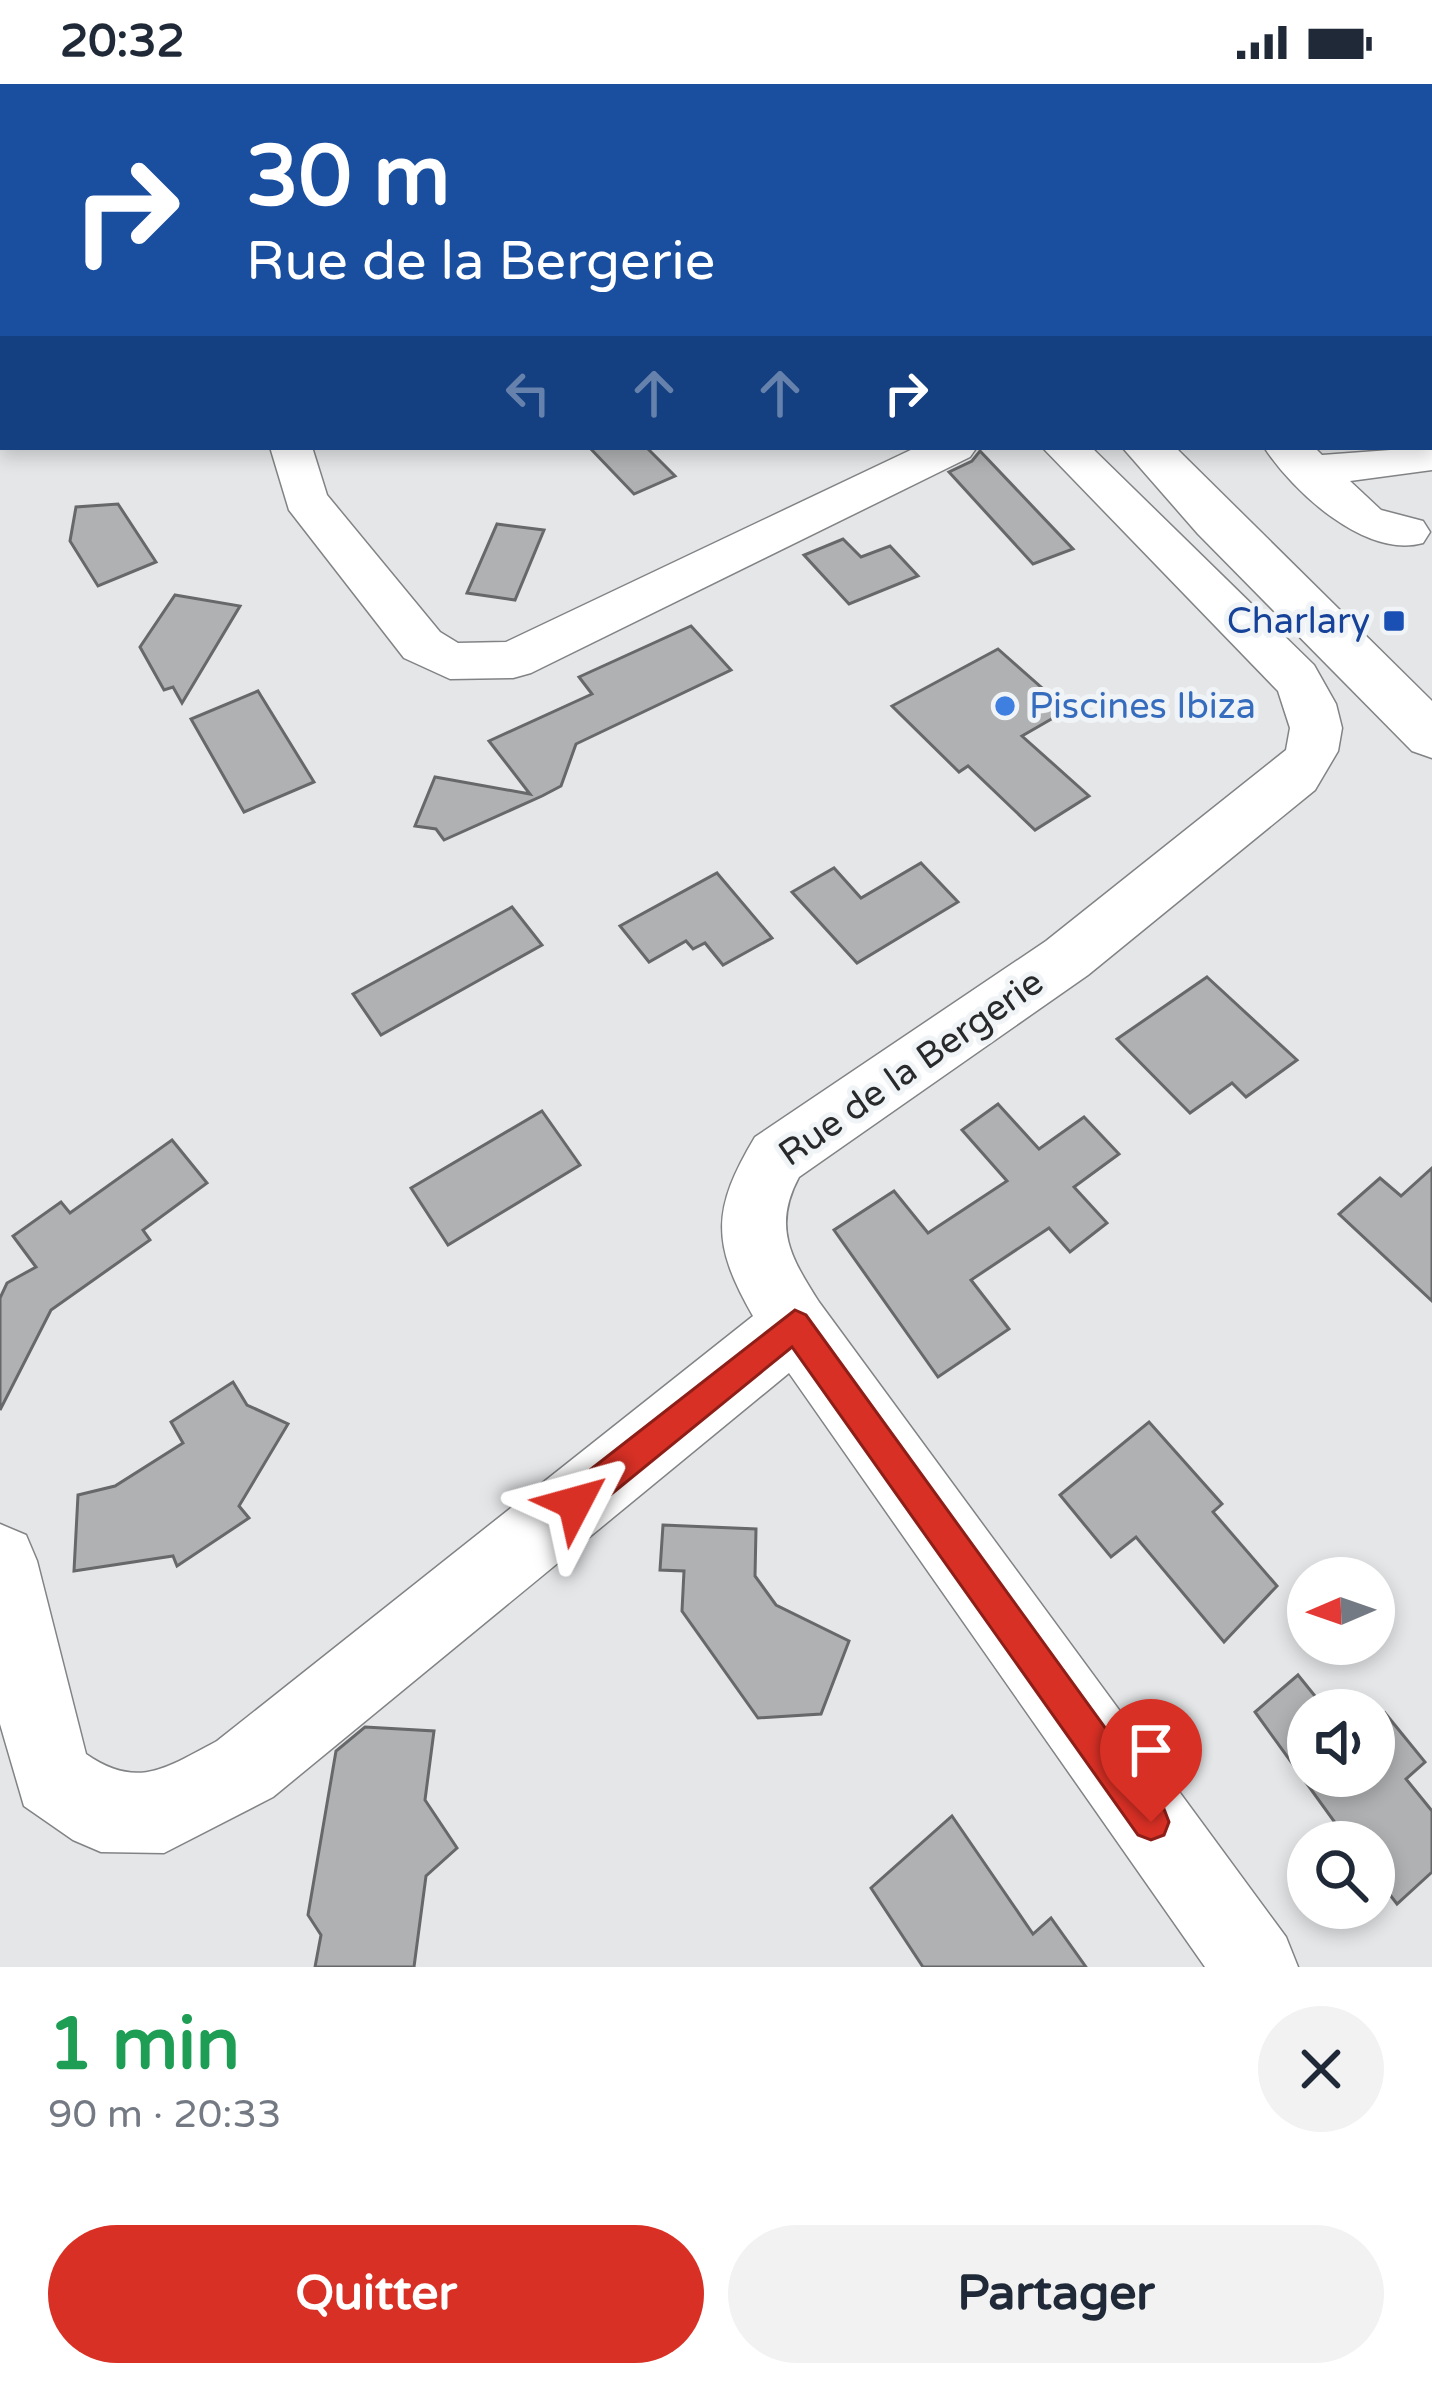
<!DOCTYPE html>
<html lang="fr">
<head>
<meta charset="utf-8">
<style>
	body { margin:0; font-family:"Varela Round",sans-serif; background:#f2f2f3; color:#1f2937; height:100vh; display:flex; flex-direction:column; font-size:45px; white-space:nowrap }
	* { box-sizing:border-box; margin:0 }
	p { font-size:39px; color:#747a83 }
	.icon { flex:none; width:66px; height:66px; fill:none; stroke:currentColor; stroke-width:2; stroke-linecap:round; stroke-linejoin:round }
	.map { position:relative; height:1883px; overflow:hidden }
	.side { display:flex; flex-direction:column; background:#fff; flex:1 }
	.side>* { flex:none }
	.top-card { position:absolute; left:0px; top:0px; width:1434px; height:366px; box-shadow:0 6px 18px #0003; background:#1a4fa0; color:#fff; overflow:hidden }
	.needle { width:78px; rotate:268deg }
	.tools { position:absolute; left:1287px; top:1473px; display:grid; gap:24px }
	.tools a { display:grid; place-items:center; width:108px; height:108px; border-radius:50%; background:#fff; box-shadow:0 6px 18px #0003; font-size:60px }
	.pin { position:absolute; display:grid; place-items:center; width:102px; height:102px; color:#fff; margin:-123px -51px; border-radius:50% 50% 50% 0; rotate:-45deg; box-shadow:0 0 12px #0007 }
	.pin .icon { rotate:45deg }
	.me { position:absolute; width:132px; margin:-66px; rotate:51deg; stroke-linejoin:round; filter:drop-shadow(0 0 9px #0008) }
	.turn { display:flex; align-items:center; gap:42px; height:252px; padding:0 48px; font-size:54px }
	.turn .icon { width:156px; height:156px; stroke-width:2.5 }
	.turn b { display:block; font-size:84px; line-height:102px }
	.lanes { display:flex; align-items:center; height:114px; padding:0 48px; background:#0003; justify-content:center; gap:60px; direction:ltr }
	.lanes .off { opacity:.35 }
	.round { display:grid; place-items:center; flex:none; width:126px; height:126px; border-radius:63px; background:#f2f2f3 }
	.overview { display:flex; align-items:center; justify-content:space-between; height:204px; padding:0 48px }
	h1 { font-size:72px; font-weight:800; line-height:90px; color:#1e9e55 }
	.cta { display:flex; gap:24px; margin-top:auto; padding:24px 48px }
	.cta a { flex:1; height:138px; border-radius:72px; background:#d93025; color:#fff; font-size:48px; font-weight:800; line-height:138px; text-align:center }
	.cta a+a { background:#f2f2f3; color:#1f2937 }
	.status { display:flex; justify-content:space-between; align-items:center; height:84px; padding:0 60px; background:#fff; direction:ltr }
	.status svg { height:33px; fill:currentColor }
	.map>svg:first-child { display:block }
	.building { fill:#afb1b3; stroke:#66686a; stroke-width:3 }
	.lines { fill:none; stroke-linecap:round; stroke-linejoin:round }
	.minor-casing { stroke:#818385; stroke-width:3 }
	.major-casing { stroke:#818385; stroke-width:3 }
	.minor { fill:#fff; fill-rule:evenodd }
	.major { fill:#fff; fill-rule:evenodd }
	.route { fill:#d93025; stroke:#8d1f18; stroke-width:3 }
	.transit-dot { fill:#1a4fb4; stroke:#f1f4f6; stroke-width:4.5 }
	.shop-dot { fill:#3f7fe0; stroke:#f1f4f6; stroke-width:4.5 }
	.labels { text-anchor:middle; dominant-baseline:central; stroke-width:10; stroke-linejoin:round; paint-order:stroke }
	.transit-label { font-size:36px; fill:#164399; stroke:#f1f4f6; text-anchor:end }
	.shop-label { font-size:36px; fill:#366cbe; stroke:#f1f4f6; text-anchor:start }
	.street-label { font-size:36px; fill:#28292a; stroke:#f1f4f6 }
</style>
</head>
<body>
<div class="status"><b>20:32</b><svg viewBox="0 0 49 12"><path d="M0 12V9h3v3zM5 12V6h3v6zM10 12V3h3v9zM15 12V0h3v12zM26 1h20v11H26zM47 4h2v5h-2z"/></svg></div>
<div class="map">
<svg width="1432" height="1883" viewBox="0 0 1432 1883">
	<rect width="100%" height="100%" fill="#e4e6e8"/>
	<g class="building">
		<path d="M589,363H646L675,392L634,410Z"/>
		<path d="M980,367L1073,465L1033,480L949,388L972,377Z"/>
		<path d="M118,420L156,478L98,502L70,457L76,423Z"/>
		<path d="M497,440L544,446L515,516L467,509Z"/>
		<path d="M843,455L861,473L890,462L918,492L849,520L804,471Z"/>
		<path d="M175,511L240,522L182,619L173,603L164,606L140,563Z"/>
		<path d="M691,542L731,586L576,660L561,702L542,712L444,756L436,745L415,742L435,693L530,710L489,657L592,610L579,593Z"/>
		<path d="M998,565L1067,626L1022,652L1089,712L1035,746L968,682L959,688L892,622Z"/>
		<path d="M258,607L314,698L244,728L191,635Z"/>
		<path d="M921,779L958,818L857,879L792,808L834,784L861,814Z"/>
		<path d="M717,789L772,854L723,881L705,859L693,865L686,857L649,878L620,842Z"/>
		<path d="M512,823L542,861L381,951L353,910Z"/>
		<path d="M1207,893L1297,976L1246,1013L1232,999L1190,1029L1117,955Z"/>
		<path d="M998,1020L1039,1065L1084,1033L1119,1070L1074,1103L1107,1139L1070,1168L1049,1144L971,1196L1009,1245L938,1293L834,1146L894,1107L928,1149L1007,1097L962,1046Z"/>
		<path d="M542,1027L580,1081L448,1161L411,1104Z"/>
		<path d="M172,1056L207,1099L143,1146L150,1156L51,1226L0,1326V1214L7,1199L36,1183L13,1152L61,1118L70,1129Z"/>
		<path d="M1432,1084V1217L1339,1130L1380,1094L1401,1112Z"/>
		<path d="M233,1298L247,1321L288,1340L239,1422L249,1434L177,1482L173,1472L74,1487L78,1411L115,1402L183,1359L171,1338Z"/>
		<path d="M1149,1338L1222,1420L1213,1428L1277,1502L1224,1558L1136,1453L1111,1473L1060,1411Z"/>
		<path d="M663,1441L756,1445L755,1492L776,1521L849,1557L821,1630L758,1634L682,1527L684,1487L660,1486Z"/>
		<path d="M1298,1591L1323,1622L1337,1608L1352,1626H1308V1692H1374V1639L1385,1629L1425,1678L1406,1695L1432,1727V1788L1397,1820L1374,1790V1758H1349L1255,1628Z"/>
		<path d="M365,1643L434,1647L425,1716L457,1764L426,1792L414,1883H315L321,1851L308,1831L336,1667Z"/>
		<path d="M952,1732L1033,1850L1051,1834L1086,1883H923L871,1804Z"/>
	</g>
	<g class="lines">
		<defs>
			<g id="minor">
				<path d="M668,0H705L707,3H670Z"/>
				<path d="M1078,0H1114L1077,3Z"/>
				<path d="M1210,0H1248L1250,3H1212Z"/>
				<rect x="1431" y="151" width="1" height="25"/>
				<rect x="1431" y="212" width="1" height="24"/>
				<path d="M1432,336V386L1350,397L1381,426L1423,437L1430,448L1423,459C1366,475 1293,408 1264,363H1314L1322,371L1431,363Z"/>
				<path d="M270,363H312L327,411L440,548L458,559L506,558L917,363H977L970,373L531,589L513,594L450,595L404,574L289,426Z"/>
				<path d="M1042,363H1091L1314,581L1336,620L1342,644L1338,667L1315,706L1088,891L799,1093C772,1143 791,1174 819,1218L1286,1853L1298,1883H1205L789,1289L273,1713L164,1769L101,1768L73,1756L24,1722L0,1640V1440L26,1451L37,1477L86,1670C138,1706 166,1684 217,1657L753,1232C711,1159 712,1125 755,1053L1046,857L1286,666L1290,644L1278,607Z"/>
			</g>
			<g id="major">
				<path d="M763,0H805L807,3H765Z"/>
				<path d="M1122,363H1175L1432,617V674L1412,667L1198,450Z"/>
			</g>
		</defs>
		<use href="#minor" class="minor-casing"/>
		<use href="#major" class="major-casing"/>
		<use href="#minor" class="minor"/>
		<use href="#major" class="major"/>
	</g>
	<path class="route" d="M795,1226L806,1231L1164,1725L1169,1738L1164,1751L1151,1756L1138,1751L792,1263L587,1430L575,1435L563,1430L559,1419L563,1407Z"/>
	<rect class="transit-dot" x="1382" y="525" width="24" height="24" rx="6"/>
	<circle class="shop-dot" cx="1005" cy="622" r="12"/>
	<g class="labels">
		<g class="transit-label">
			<text x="1370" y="537">Charlary</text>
		</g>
		<g class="shop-label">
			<text x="1029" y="622">Piscines Ibiza</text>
		</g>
		<g class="street-label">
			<text transform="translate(911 984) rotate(-35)">Rue de la Bergerie</text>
		</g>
	</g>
</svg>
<div class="tools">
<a><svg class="needle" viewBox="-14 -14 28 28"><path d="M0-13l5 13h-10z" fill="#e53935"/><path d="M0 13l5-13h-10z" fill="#747a83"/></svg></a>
<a><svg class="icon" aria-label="sound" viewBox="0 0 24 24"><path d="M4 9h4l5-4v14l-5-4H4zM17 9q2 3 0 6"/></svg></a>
<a><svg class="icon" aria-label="search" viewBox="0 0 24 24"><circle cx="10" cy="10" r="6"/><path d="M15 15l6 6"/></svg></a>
</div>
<div class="pin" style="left:1151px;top:1738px;background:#d93025"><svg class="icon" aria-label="arrive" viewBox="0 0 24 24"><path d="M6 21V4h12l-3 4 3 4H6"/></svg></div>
<svg class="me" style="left:575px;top:1419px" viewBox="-20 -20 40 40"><path d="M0-17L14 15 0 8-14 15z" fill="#d93025" stroke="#fff" stroke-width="4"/></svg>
<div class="top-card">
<div class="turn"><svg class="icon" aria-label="right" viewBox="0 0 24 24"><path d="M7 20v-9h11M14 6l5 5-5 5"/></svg><div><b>30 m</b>Rue de la Bergerie</div></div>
<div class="lanes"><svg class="icon off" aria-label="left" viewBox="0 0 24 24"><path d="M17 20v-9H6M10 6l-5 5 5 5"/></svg><svg class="icon off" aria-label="ahead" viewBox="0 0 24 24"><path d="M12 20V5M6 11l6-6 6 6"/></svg><svg class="icon off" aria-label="ahead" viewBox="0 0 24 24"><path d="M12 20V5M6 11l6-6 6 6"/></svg><svg class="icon" aria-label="right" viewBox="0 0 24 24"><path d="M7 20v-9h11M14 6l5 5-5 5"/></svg></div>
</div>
</div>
<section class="side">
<div class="overview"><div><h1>1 min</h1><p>90 m · 20:33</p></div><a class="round"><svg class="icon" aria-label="close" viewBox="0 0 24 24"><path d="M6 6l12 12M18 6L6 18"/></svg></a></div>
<div class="cta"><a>Quitter</a><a>Partager</a></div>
</section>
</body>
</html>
